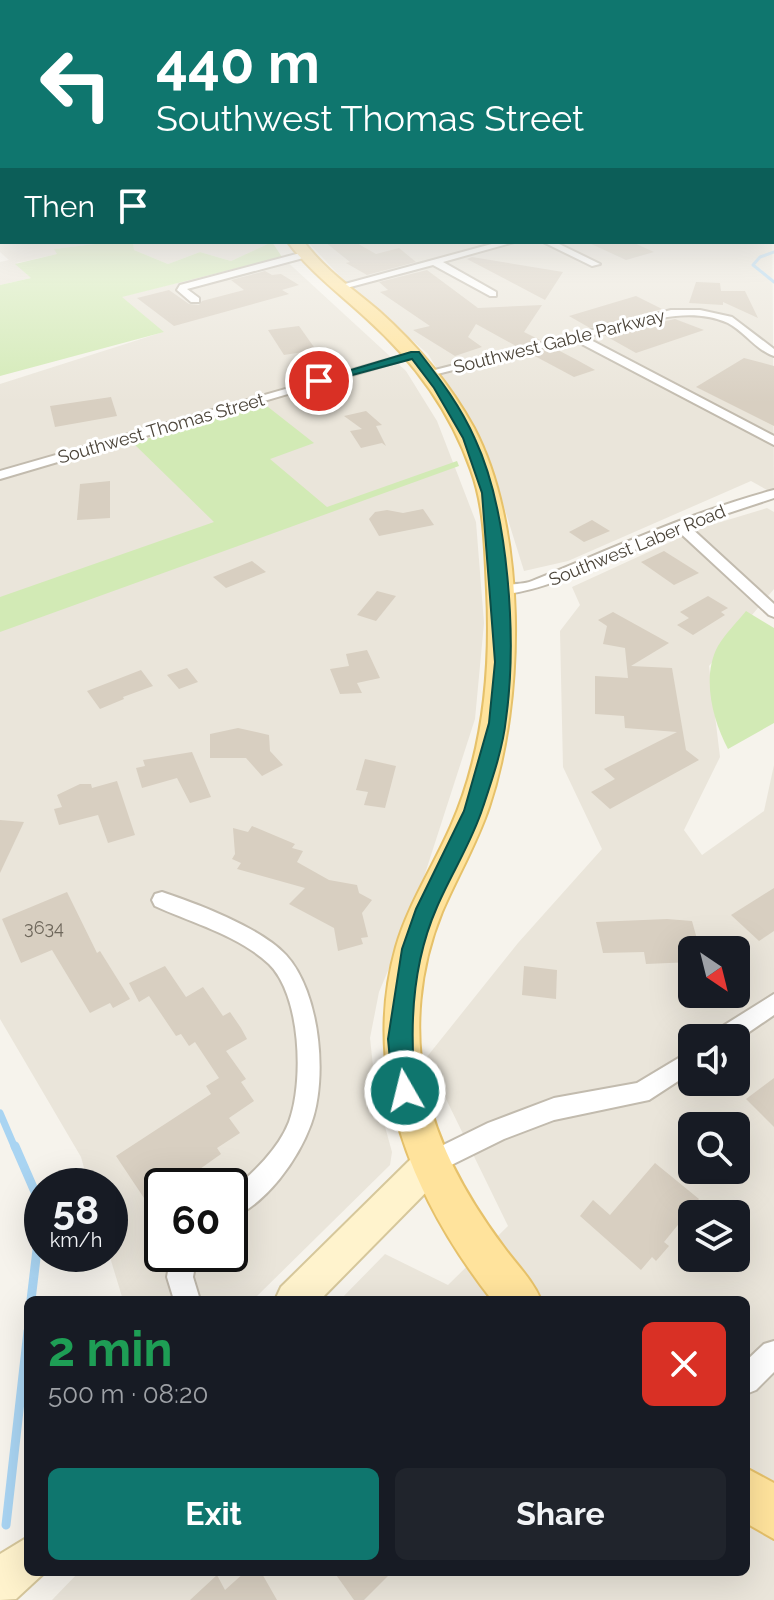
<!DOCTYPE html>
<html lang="en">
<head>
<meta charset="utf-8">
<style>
	body { margin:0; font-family:Raleway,sans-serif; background:#20242c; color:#f1f3f6; height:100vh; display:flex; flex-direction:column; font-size:30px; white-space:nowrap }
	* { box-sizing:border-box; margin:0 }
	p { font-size:26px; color:#9ea1a6 }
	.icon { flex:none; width:44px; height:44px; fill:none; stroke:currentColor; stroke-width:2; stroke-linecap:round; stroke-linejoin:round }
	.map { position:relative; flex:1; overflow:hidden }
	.side { position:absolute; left:24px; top:1296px; width:726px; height:280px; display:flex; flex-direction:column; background:#171b24; border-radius:12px; box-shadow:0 8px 32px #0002 }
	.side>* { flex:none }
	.banner { position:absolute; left:0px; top:0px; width:774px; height:244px; box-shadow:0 8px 32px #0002; background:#0f766e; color:#fff; overflow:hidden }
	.needle { width:52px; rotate:145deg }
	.fabs { position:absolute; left:678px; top:936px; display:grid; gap:16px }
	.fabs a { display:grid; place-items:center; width:72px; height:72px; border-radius:12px; background:#171b24; box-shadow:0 8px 32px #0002; font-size:40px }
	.speed { position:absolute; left:24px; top:1168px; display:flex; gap:16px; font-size:40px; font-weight:700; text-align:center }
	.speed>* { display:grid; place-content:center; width:104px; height:104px; border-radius:50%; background:#171b24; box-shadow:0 8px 32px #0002; line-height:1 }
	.speed small { font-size:20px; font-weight:400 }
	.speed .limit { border:4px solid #111; border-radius:12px; background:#fff; color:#111 }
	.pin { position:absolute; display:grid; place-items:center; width:68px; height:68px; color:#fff; margin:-34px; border:4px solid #fff; border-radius:50%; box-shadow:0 2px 8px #0007 }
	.me { position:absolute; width:88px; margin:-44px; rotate:352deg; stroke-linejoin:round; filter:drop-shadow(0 0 6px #0008) }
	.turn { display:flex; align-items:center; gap:28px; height:168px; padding:0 24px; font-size:36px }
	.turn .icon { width:104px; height:104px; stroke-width:2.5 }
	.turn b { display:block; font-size:56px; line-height:68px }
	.then { display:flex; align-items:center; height:76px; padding:0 24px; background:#0003; gap:16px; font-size:30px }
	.round { display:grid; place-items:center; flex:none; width:84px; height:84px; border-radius:12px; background:#20242c }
	.overview { display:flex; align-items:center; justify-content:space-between; height:136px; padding:0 24px }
	h1 { font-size:48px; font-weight:700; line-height:60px; color:#1e9e55 }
	.cta { display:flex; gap:16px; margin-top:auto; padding:16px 24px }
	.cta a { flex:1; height:92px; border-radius:12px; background:#0f766e; color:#fff; font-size:32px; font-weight:700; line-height:92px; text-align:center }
	.cta a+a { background:#20242c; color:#f1f3f6 }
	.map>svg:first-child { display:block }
	.residential { fill:#eae5da; fill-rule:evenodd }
	.green { fill:#d2eab5 }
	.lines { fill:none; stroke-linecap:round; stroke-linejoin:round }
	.stream-far2 { stroke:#a9d4f2; stroke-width:3 }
	.stream-far1 { stroke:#a9d4f2; stroke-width:7 }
	.stream { stroke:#a9d4f2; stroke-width:9 }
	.building { fill:#d8cfc1 }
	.street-casing { stroke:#c2bbae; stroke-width:4 }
	.secondary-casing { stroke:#d6c79b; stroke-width:4 }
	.primary-casing { stroke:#e6c16a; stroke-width:4 }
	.street { fill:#fff; fill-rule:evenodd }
	.secondary { fill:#fff3cd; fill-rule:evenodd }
	.primary { fill:#ffe39c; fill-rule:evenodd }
	.route { fill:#0f766e; stroke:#0a4d48; stroke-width:2 }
	.labels { text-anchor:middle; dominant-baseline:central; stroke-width:6; stroke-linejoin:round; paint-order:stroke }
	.far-street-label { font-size:18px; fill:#4b4439; stroke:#fff }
	.number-label { font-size:18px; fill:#6e675b }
</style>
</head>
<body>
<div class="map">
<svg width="774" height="1600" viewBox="0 0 774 1600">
	<rect width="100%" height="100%" fill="#f6f3ec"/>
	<g class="residential">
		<path d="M772,179L774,494L751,481L568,561L524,571L486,449L428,354L352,289L308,242H772Z"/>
		<path d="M0,187L2,242H111L55,249L58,254L16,263L31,278L0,285V262L9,260L0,252Z"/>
		<path d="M133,242H272L231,261L200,252L168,264L134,250Z"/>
		<path d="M282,257L406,371L437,421L476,522L484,623L475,719L412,914L379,992L370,1038L376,1094L392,1152L390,1165L253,1300H123L109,1254L110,1186H89L81,1157L0,1019V384L163,332L120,297ZM162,1186H230V1254H162Z"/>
		<path d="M767,508L774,512V589L709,666L720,757L684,830L702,855L764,811L774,765V1600H52L79,1572H746V1300H340L385,1254L448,1285L508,1226L426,1058L518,943L602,849L563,767L560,631L580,605L572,587L701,528ZM692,950H736V994H692ZM692,1038H736V1082H692ZM692,1126H736V1170H692ZM692,1214H736V1258H692Z"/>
	</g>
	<g class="green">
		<path d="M111,242H133L134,250L168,264L200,252L231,261L272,242L282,257L122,297L164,332L0,376V285L31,278L15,264L57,254L54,249Z"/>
		<path d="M263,403L314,443L270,459L327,507L457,461L459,466L0,632V597L214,522L133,443Z"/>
		<path d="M746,611L774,628V723L728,749C713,721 701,677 718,646C725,634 737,622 746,611Z"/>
	</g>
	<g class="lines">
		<path class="stream-far2" d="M774,252L760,257L753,265L774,282"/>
		<path class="stream-far1" d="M0,1113L15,1148"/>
		<g class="stream">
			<path d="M15,1146L42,1208L31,1300"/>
			<path d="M6,1525L28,1331"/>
		</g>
	</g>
	<g class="building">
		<path d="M325,242H355L376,254L399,248L416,262L367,275L346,263L350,262Z"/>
		<path d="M587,242H632L654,252L626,260Z"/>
		<path d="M472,257L563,272L545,300L467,259Z"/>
		<path d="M427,270L478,308L542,305L524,332L540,340L516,346L476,324L468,337L482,347L455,356L413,330L430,326L380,292L388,290L379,282Z"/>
		<path d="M265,271L272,275L281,274L299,285L282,290L289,294L174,326L137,298L169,290L189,304L199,305L202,301L244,290L231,280Z"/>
		<path d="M696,282L720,283L721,291H745L758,318L723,302V305L689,303Z"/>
		<path d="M636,296L662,309L590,328L569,316Z"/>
		<path d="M675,319L704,330L636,353L604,335Z"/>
		<path d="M299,326L316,350L284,355L268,330Z"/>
		<path d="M554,348L577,360L595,370L574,377L531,354Z"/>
		<path d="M744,358L774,366V426L696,387Z"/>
		<path d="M111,397L117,416L55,427L50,406Z"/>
		<path d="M366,411L382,425L376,426L386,446L382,443L361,448L350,431L362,429L344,416Z"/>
		<path d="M110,481V518L77,520L80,484Z"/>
		<path d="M423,509L434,525L379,536L369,519L375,512L387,510L403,513Z"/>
		<path d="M592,520L610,531L584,542L569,532Z"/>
		<path d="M664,551L699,573L674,585L641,562Z"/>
		<path d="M252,561L266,572L226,588L213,577Z"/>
		<path d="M377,591L396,596L376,621L357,615Z"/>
		<path d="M708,596L728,608L721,612L725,615L693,635L677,625L689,618L680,612Z"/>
		<path d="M613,612L669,643L631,666L672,668L686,750L699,760L610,809L591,792L615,779L604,769L677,732L625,728L624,716L595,714V676L628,678L625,648L603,644L607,626L598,620Z"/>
		<path d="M367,650L380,678L357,683L362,693L340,694L330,669L349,666L346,654Z"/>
		<path d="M187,668L198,682L179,689L167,675Z"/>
		<path d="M141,670L153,686L123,697L124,699L100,709L87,691Z"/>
		<path d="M238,728L269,735L270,751L283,765L262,776L246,758H210V734Z"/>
		<path d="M192,752L211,797L190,803L177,778L142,788L136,768L145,766L143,760Z"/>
		<path d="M365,759L396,766L385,808L364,805L368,792L356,790Z"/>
		<path d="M117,781L135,835L108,843L98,815L59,825L54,809L62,807L57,795L80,784H91L92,788Z"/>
		<path d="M0,820L24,822L0,873Z"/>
		<path d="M252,826L295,844L292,848L303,851L297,862L329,880L357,885L359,893L372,900L362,913L368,937L361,938L363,944L338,951L334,928L289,904L305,888L237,869L241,863L232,859L235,854L233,828L248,832Z"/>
		<path d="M774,888V931L759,941L731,915Z"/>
		<path d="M67,892L97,953L100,951L130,999L113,1008L110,1003L90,1013L52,950L21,963L2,919Z"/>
		<path d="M667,919L692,921L700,950H692V962L646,964L644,952L603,953L596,922Z"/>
		<path d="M165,966L186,997L203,987L223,1016L230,1012L241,1028L247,1039L226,1051L246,1079L241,1082L254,1101L229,1118L240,1133L217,1148L221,1154L176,1186H162V1195L148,1204L116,1156L211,1094L206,1086L219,1078L195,1042L189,1046L181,1034L176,1036L149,996L139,1002L129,983Z"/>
		<path d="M524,966L557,970L556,999L522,995Z"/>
		<path d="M774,1078V1127L746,1099Z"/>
		<path d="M655,1163L699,1199L664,1242L669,1246L656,1261L652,1257L641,1270L580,1216L593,1200L610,1215Z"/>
		<path d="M245,1572H261L277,1600H190L217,1575L225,1590Z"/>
		<path d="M334,1572H392L364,1600H354Z"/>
	</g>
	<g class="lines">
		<defs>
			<g id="street">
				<path d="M499,242H514L443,262L496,292V296H490L433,265L339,290L334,287Z"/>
				<path d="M543,242H555L600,264L592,266Z"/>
				<path d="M304,252L307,257L187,289L199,298V302H191L177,290L180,285Z"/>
				<path d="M671,310H700L732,317L774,349V356C756,350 745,332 728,323C684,303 629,327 585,337L774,436V445L574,340L429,376L423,373Z"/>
				<path d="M411,353L420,355L0,479V471Z"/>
				<path d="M774,490V498L689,526L774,604V617L769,615L678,531C649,543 513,608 492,591C502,582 519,586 532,581C612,549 691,512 774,490Z"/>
				<path d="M162,892C198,904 261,928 286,955C320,992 328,1078 311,1124C298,1160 266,1204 230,1219V1192C253,1173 278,1150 289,1122C304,1082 301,995 269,964C238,935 192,923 155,906L152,900L155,894Z"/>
				<path d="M774,994V1015L736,1041V1038H712L715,1031Z"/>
				<path d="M692,1050V1072L649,1100L554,1120L504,1139L431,1175L423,1171L419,1163L423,1155L488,1123L554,1098L637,1083Z"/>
				<path d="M171,1254H197L193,1277L200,1300H174L167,1277Z"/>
				<path d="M774,1341V1372L756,1390L746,1394V1361L764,1344Z"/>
			</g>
			<g id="secondary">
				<rect x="0" y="179" width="2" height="8"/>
				<path d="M431,1146L443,1151L448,1163L443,1175L320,1300H275L281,1287L419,1151Z"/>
				<path d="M28,1537V1572L43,1574L16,1599L0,1600V1554Z"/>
			</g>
			<g id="primary">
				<path d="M288,242H304C325,270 353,289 379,311C417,345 450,384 474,428C527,529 525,700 489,807C477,843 457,877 442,912C419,968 413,1031 426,1090C438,1147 468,1199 503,1246C516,1264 532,1279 541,1300H492C413,1199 360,1075 396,947C408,905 433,867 451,826C484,751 491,670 487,590C485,550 485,508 471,470C450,410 413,360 366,318C339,293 310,272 288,242Z"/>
				<path d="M746,1468L774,1483V1539L746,1523Z"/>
			</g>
		</defs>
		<use href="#street" class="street-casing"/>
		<use href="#secondary" class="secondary-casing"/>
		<use href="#primary" class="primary-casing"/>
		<use href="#street" class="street"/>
		<use href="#secondary" class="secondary"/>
		<use href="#primary" class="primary"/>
	</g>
	<linearGradient id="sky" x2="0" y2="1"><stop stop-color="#8fc1ec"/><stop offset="0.44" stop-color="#fbfaf6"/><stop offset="1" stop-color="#fbfaf6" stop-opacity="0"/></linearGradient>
	<rect width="774" height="403" fill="url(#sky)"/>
	<path class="route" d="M411,352H419C440,379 461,407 475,439C509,512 517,640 506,719C503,748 492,780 483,807C472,842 451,874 437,907C412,964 409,1030 416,1091L413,1099L405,1102L396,1099L393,1091L388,1039L402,949L416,909L464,811L489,723L495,662L482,493L463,438L434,388L412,359L319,384L314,381Z"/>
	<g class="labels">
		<g class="far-street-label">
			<text transform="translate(559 341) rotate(-14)">Southwest Gable Parkway</text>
			<text transform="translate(161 428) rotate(-16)">Southwest Thomas Street</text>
			<text transform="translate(637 545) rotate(-22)">Southwest Laber Road</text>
		</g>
		<g class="number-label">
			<text x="44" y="927">3634</text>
		</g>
	</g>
</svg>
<div class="fabs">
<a><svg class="needle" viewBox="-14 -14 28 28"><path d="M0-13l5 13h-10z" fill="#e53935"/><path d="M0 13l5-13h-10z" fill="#9ea1a6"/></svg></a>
<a><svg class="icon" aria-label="sound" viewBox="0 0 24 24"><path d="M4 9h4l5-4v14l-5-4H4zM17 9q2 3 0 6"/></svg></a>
<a><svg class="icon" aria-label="search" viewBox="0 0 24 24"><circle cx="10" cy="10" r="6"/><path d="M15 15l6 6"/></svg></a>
<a><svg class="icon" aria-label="layers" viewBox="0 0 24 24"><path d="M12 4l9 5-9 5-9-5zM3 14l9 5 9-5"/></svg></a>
</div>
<div class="speed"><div>58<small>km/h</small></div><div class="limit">60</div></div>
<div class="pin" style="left:319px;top:381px;background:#d93025"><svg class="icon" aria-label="arrive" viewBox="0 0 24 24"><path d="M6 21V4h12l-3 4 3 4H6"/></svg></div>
<svg class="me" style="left:405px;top:1091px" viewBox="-20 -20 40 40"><circle r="17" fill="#0f766e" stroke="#fff" stroke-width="3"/><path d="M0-11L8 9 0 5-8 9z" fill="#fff"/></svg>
<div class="banner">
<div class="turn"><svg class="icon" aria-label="left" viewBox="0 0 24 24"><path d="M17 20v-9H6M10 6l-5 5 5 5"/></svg><div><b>440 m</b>Southwest Thomas Street</div></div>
<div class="then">Then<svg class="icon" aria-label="arrive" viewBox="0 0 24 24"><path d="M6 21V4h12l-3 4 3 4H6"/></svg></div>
</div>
<section class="side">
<div class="overview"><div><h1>2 min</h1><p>500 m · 08:20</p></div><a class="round" style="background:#d93025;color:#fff"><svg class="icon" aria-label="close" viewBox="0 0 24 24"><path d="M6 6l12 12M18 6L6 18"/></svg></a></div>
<div class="cta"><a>Exit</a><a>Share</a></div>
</section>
</div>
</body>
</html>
